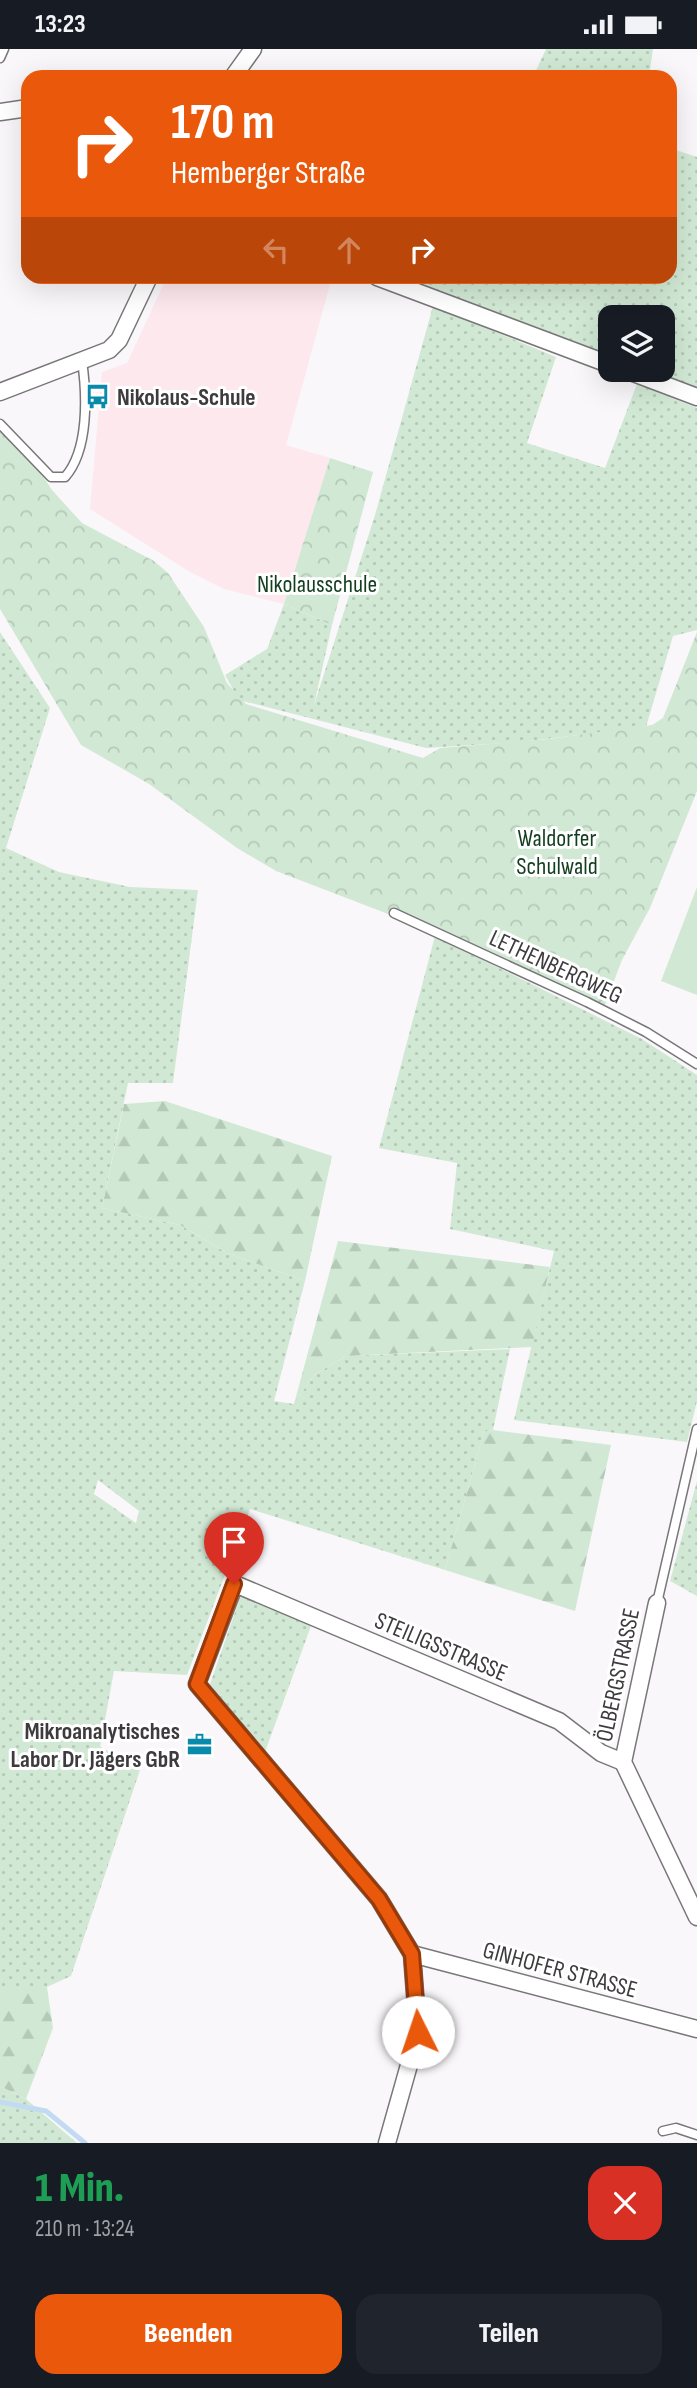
<!DOCTYPE html>
<html lang="de">
<head>
<meta charset="utf-8">
<style>
	body { margin:0; font-family:"Sofia Sans Condensed",sans-serif; background:#20242c; color:#f1f3f6; height:100vh; display:flex; flex-direction:column; font-size:26px; white-space:nowrap }
	* { box-sizing:border-box; margin:0 }
	p { font-size:23px; color:#9ea1a6 }
	.icon { flex:none; width:38px; height:38px; fill:none; stroke:currentColor; stroke-width:2; stroke-linecap:round; stroke-linejoin:round }
	.map { position:relative; height:2094px; overflow:hidden }
	.sheet { display:flex; flex-direction:column; background:#171b24; flex:1 }
	.sheet>* { flex:none }
	.hud { position:absolute; left:21px; top:21px; width:656px; height:214px; border-radius:21px; box-shadow:0 7px 28px #0002; background:#ea580c; color:#fff; overflow:hidden }
	.controls { position:absolute; left:598px; top:256px; display:grid; gap:14px }
	.controls a { display:grid; place-items:center; width:77px; height:77px; border-radius:14px; background:#171b24; box-shadow:0 7px 28px #0002; font-size:35px }
	.pin { position:absolute; display:grid; place-items:center; width:60px; height:60px; color:#fff; margin:-72px -30px; border-radius:50% 50% 50% 0; rotate:-45deg; box-shadow:0 0 7px #0007 }
	.pin .icon { rotate:45deg }
	.me { position:absolute; width:77px; margin:-38px; rotate:356deg; stroke-linejoin:round; filter:drop-shadow(0 0 5px #0008) }
	.turn { display:flex; align-items:center; gap:24px; height:147px; padding:0 35px; font-size:32px }
	.turn .icon { width:91px; height:91px; stroke-width:2.5 }
	.turn b { display:block; font-size:49px; line-height:60px }
	.lanes { display:flex; align-items:center; height:66px; padding:0 35px; background:#0003; justify-content:center; gap:35px; direction:ltr }
	.lanes .off { opacity:.35 }
	.round { display:grid; place-items:center; flex:none; width:74px; height:74px; border-radius:21px; background:#20242c }
	.head { display:flex; align-items:center; justify-content:space-between; height:119px; padding:0 35px }
	h1 { font-size:42px; font-weight:800; line-height:52px; color:#1e9e55 }
	.action { display:flex; gap:14px; margin-top:auto; padding:14px 35px }
	.action a { flex:1; height:80px; border-radius:21px; background:#ea580c; color:#fff; font-size:28px; font-weight:800; line-height:80px; text-align:center }
	.action a+a { background:#20242c; color:#f1f3f6 }
	.status { display:flex; justify-content:space-between; align-items:center; height:49px; padding:0 35px; background:#171b24; direction:ltr }
	.status svg { height:19px; fill:currentColor }
	.map>svg:first-child { display:block }
	.education { fill:#fde8ed }
	.grass { fill:url(#grass-dots); fill-rule:evenodd }
	.forest { fill:url(#forest-firs) }
	.park { fill:url(#park-crowns) }
	.garden { fill:#d1e9d4 }
	.lines { fill:none; stroke-linecap:round; stroke-linejoin:round }
	.stream { stroke:#c2dbf3; stroke-width:5 }
	.service-casing { stroke:#797679; stroke-width:11 }
	.minor-casing { stroke:#797679; stroke-width:19 }
	.service { stroke:#fff; stroke-width:8 }
	.minor { stroke:#fff; stroke-width:16 }
	.route-casing { stroke:#983908; stroke-width:18 }
	.route { stroke:#ea580c; stroke-width:12 }
	.labels { text-anchor:middle; dominant-baseline:central; stroke-width:6; stroke-linejoin:round; paint-order:stroke }
	.poi-label { font-size:24px; font-weight:bold; fill:#3d3b3d; stroke:#fff; text-anchor:start }
	.park-label { font-size:24px; fill:#133e1f; stroke:#fff }
	.street-label { font-size:24px; fill:#3d3b3d; stroke:#fff }
</style>
</head>
<body>
<div class="status"><b>13:23</b><svg viewBox="0 0 49 12"><path d="M0 12V9h3v3zM5 12V6h3v6zM10 12V3h3v9zM15 12V0h3v12zM26 1h20v11H26zM47 4h2v5h-2z"/></svg></div>
<div class="map">
<svg width="697" height="2094" viewBox="0 0 697 2094">
	<defs>
		<pattern id="grass-dots" width="8" height="8" patternUnits="userSpaceOnUse" patternTransform="scale(1.75)"><rect width="8" height="8" fill="#d1e9d4"/><path d="M2 2h.1M6 6h.1" fill="none" stroke="#b4c9b7" stroke-width="1.8" stroke-linecap="round"/></pattern>
		<pattern id="forest-firs" width="22" height="20" patternUnits="userSpaceOnUse" patternTransform="scale(1.75)"><rect width="22" height="20" fill="#d1e9d4"/><path d="M5 1l3.5 6h-7zM16 11l3.5 6h-7z" fill="#b4c9b7"/></pattern>
		<pattern id="park-crowns" width="20" height="18" patternUnits="userSpaceOnUse" patternTransform="scale(1.75)"><rect width="20" height="18" fill="#d1e9d4"/><path d="M2 6a3 3 0 1 1 6 0M12 15a3 3 0 1 1 6 0" fill="none" stroke="#b4c9b7"/></pattern>
	</defs>
	<rect width="100%" height="100%" fill="#faf7fa"/>
	<path class="education" d="M167,228H332L286,396L330,409L284,555L224,540L190,523L90,460L102,323L127,314Z"/>
	<g class="grass">
		<path d="M546,0H653L649,28H533Z"/>
		<path d="M670,99L697,108V340L644,320H663V268H611V308L398,228H670Z"/>
		<path d="M433,257L556,308L527,394L605,419L637,335L697,359V581L673,587L646,678L520,693L426,699L239,651L225,626L267,600L284,555L332,576L314,656L375,466Z"/>
		<path d="M0,583L50,659L6,799L59,823L130,838L198,841L173,1034H128L102,1159L180,1176L227,1204L305,1232L274,1352L294,1355L314,1326L346,1307L510,1300L493,1381L484,1383L445,1521L250,1460L187,1626L114,1622L100,1698L141,1718L71,1927L47,1938H0ZM98,1431L139,1462L136,1474L94,1445Z"/>
		<path d="M435,887L642,990L697,1026V1352L687,1393L514,1371L554,1202L450,1180L457,1114L379,1099Z"/>
		<path d="M697,1432V1547L670,1532Z"/>
		<path d="M241,1546L311,1577L265,1703L210,1635Z"/>
		<path d="M0,2037L26,2050L77,2094H0Z"/>
	</g>
	<g class="forest">
		<path d="M165,1052L332,1107L305,1232L227,1204L180,1176L102,1159L124,1055Z"/>
		<path d="M338,1192L550,1218L532,1298L346,1307L314,1326L294,1355Z"/>
		<path d="M493,1381L611,1396L575,1562L445,1521L484,1383Z"/>
		<path d="M0,1938H47L53,1979L26,2050L0,2037Z"/>
	</g>
	<g class="park">
		<path d="M0,383L29,406L52,441L82,474L154,512L168,524L204,578L227,634L246,655L423,709L440,699L548,690L652,676L663,669L697,583V742L650,859L622,911L602,964L508,911L276,822L237,799L149,735L81,696L0,560Z"/>
		<path d="M330,409L373,423L332,576L284,555Z"/>
	</g>
	<path class="garden" d="M697,838V946L661,932Z"/>
	<g class="lines">
		<path class="stream" d="M0,2053L46,2062L85,2094"/>
		<defs>
			<g id="service">
				<path d="M0,9L4,0"/>
				<path d="M0,375L51,428H65C89,401 87,346 82,312"/>
				<path d="M394,864L587,953L646,983L697,1015"/>
				<path d="M657,1554L697,1380"/>
				<path d="M663,2082L676,2079L697,2086"/>
			</g>
			<g id="minor">
				<path d="M233,28L253,0"/>
				<path d="M0,63L28,59"/>
				<path d="M377,228L611,316"/>
				<path d="M623,320L697,348"/>
				<path d="M0,343L109,301L119,291L149,228"/>
				<path d="M657,1554L623,1713L697,1868"/>
				<path d="M412,1905L697,1980"/>
				<path d="M387,2094L418,1984L412,1905L379,1850L197,1635L235,1535L559,1672L601,1704L623,1713"/>
			</g>
		</defs>
		<use href="#service" class="service-casing"/>
		<use href="#minor" class="minor-casing"/>
		<use href="#service" class="service"/>
		<use href="#minor" class="minor"/>
	</g>
	<g class="lines">
		<defs>
			<path id="route" d="M234,1535L197,1635L379,1850L412,1905L418,1983"/>
		</defs>
		<use href="#route" class="route-casing"/>
		<use href="#route" class="route"/>
	</g>
	<defs>
		<symbol id="bus-bare" viewBox="-9 -9 18 18"><path d="M-5-6H5V4H4V6H2V4H-2V6H-4V4H-5ZM-3.5-4V0h7V-4ZM-3.5 1.2v1.5H-2V1.2ZM2 1.2v1.5H3.5V1.2Z" fill="#088bab" stroke="#fff" stroke-width="2.5" paint-order="stroke"/></symbol>
		<symbol id="office-bare" viewBox="-9 -9 18 18"><path d="M-6-3h4V-5.5h4V-3h4V5H-6ZM-1-4.5V-3h2v-1.5ZM-6 0V1H6V0Z" fill="#088bab" stroke="#fff" stroke-width="2.5" paint-order="stroke"/></symbol>
	</defs>
	<g fill-rule="evenodd">
		<use href="#bus-bare" x="80" y="330" width="35" height="35"/>
		<use href="#office-bare" x="182" y="1678" width="35" height="35"/>
	</g>
	<g class="labels">
		<g class="poi-label">
			<text x="117" y="348">Nikolaus-Schule</text>
			<text x="180" y="1682" text-anchor="end">Mikroanalytisches<tspan x="180" dy="28">Labor Dr. Jägers GbR</tspan></text>
		</g>
		<g class="park-label">
			<text x="317" y="535">Nikolausschule</text>
			<text x="557" y="789">Waldorfer<tspan x="557" dy="28">Schulwald</tspan></text>
		</g>
		<g class="street-label">
			<text transform="translate(556 918) rotate(25)">LETHENBERGWEG</text>
			<text transform="translate(441 1598) rotate(23)">STEILIGSSTRASSE</text>
			<text transform="translate(618 1626) rotate(-78)">ÖLBERGSTRASSE</text>
			<text transform="translate(560 1921) rotate(15)">GINHOFER STRASSE</text>
		</g>
	</g>
</svg>
<div class="controls">
<a><svg class="icon" aria-label="layers" viewBox="0 0 24 24"><path d="M12 4l9 5-9 5-9-5zM3 14l9 5 9-5"/></svg></a>
</div>
<div class="pin" style="left:234px;top:1535px;background:#d93025"><svg class="icon" aria-label="arrive" viewBox="0 0 24 24"><path d="M6 21V4h12l-3 4 3 4H6"/></svg></div>
<svg class="me" style="left:418px;top:1983px" viewBox="-20 -20 40 40"><circle r="19" fill="#fff"/><path d="M0-13L10 11 0 6-10 11z" fill="#ea580c"/></svg>
<div class="hud">
<div class="turn"><svg class="icon" aria-label="right" viewBox="0 0 24 24"><path d="M7 20v-9h11M14 6l5 5-5 5"/></svg><div><b>170 m</b>Hemberger Straße</div></div>
<div class="lanes"><svg class="icon off" aria-label="left" viewBox="0 0 24 24"><path d="M17 20v-9H6M10 6l-5 5 5 5"/></svg><svg class="icon off" aria-label="ahead" viewBox="0 0 24 24"><path d="M12 20V5M6 11l6-6 6 6"/></svg><svg class="icon" aria-label="right" viewBox="0 0 24 24"><path d="M7 20v-9h11M14 6l5 5-5 5"/></svg></div>
</div>
</div>
<section class="sheet">
<div class="head"><div><h1>1 Min.</h1><p>210 m · 13:24</p></div><a class="round" style="background:#d93025;color:#fff"><svg class="icon" aria-label="close" viewBox="0 0 24 24"><path d="M6 6l12 12M18 6L6 18"/></svg></a></div>
<div class="action"><a>Beenden</a><a>Teilen</a></div>
</section>
</body>
</html>
